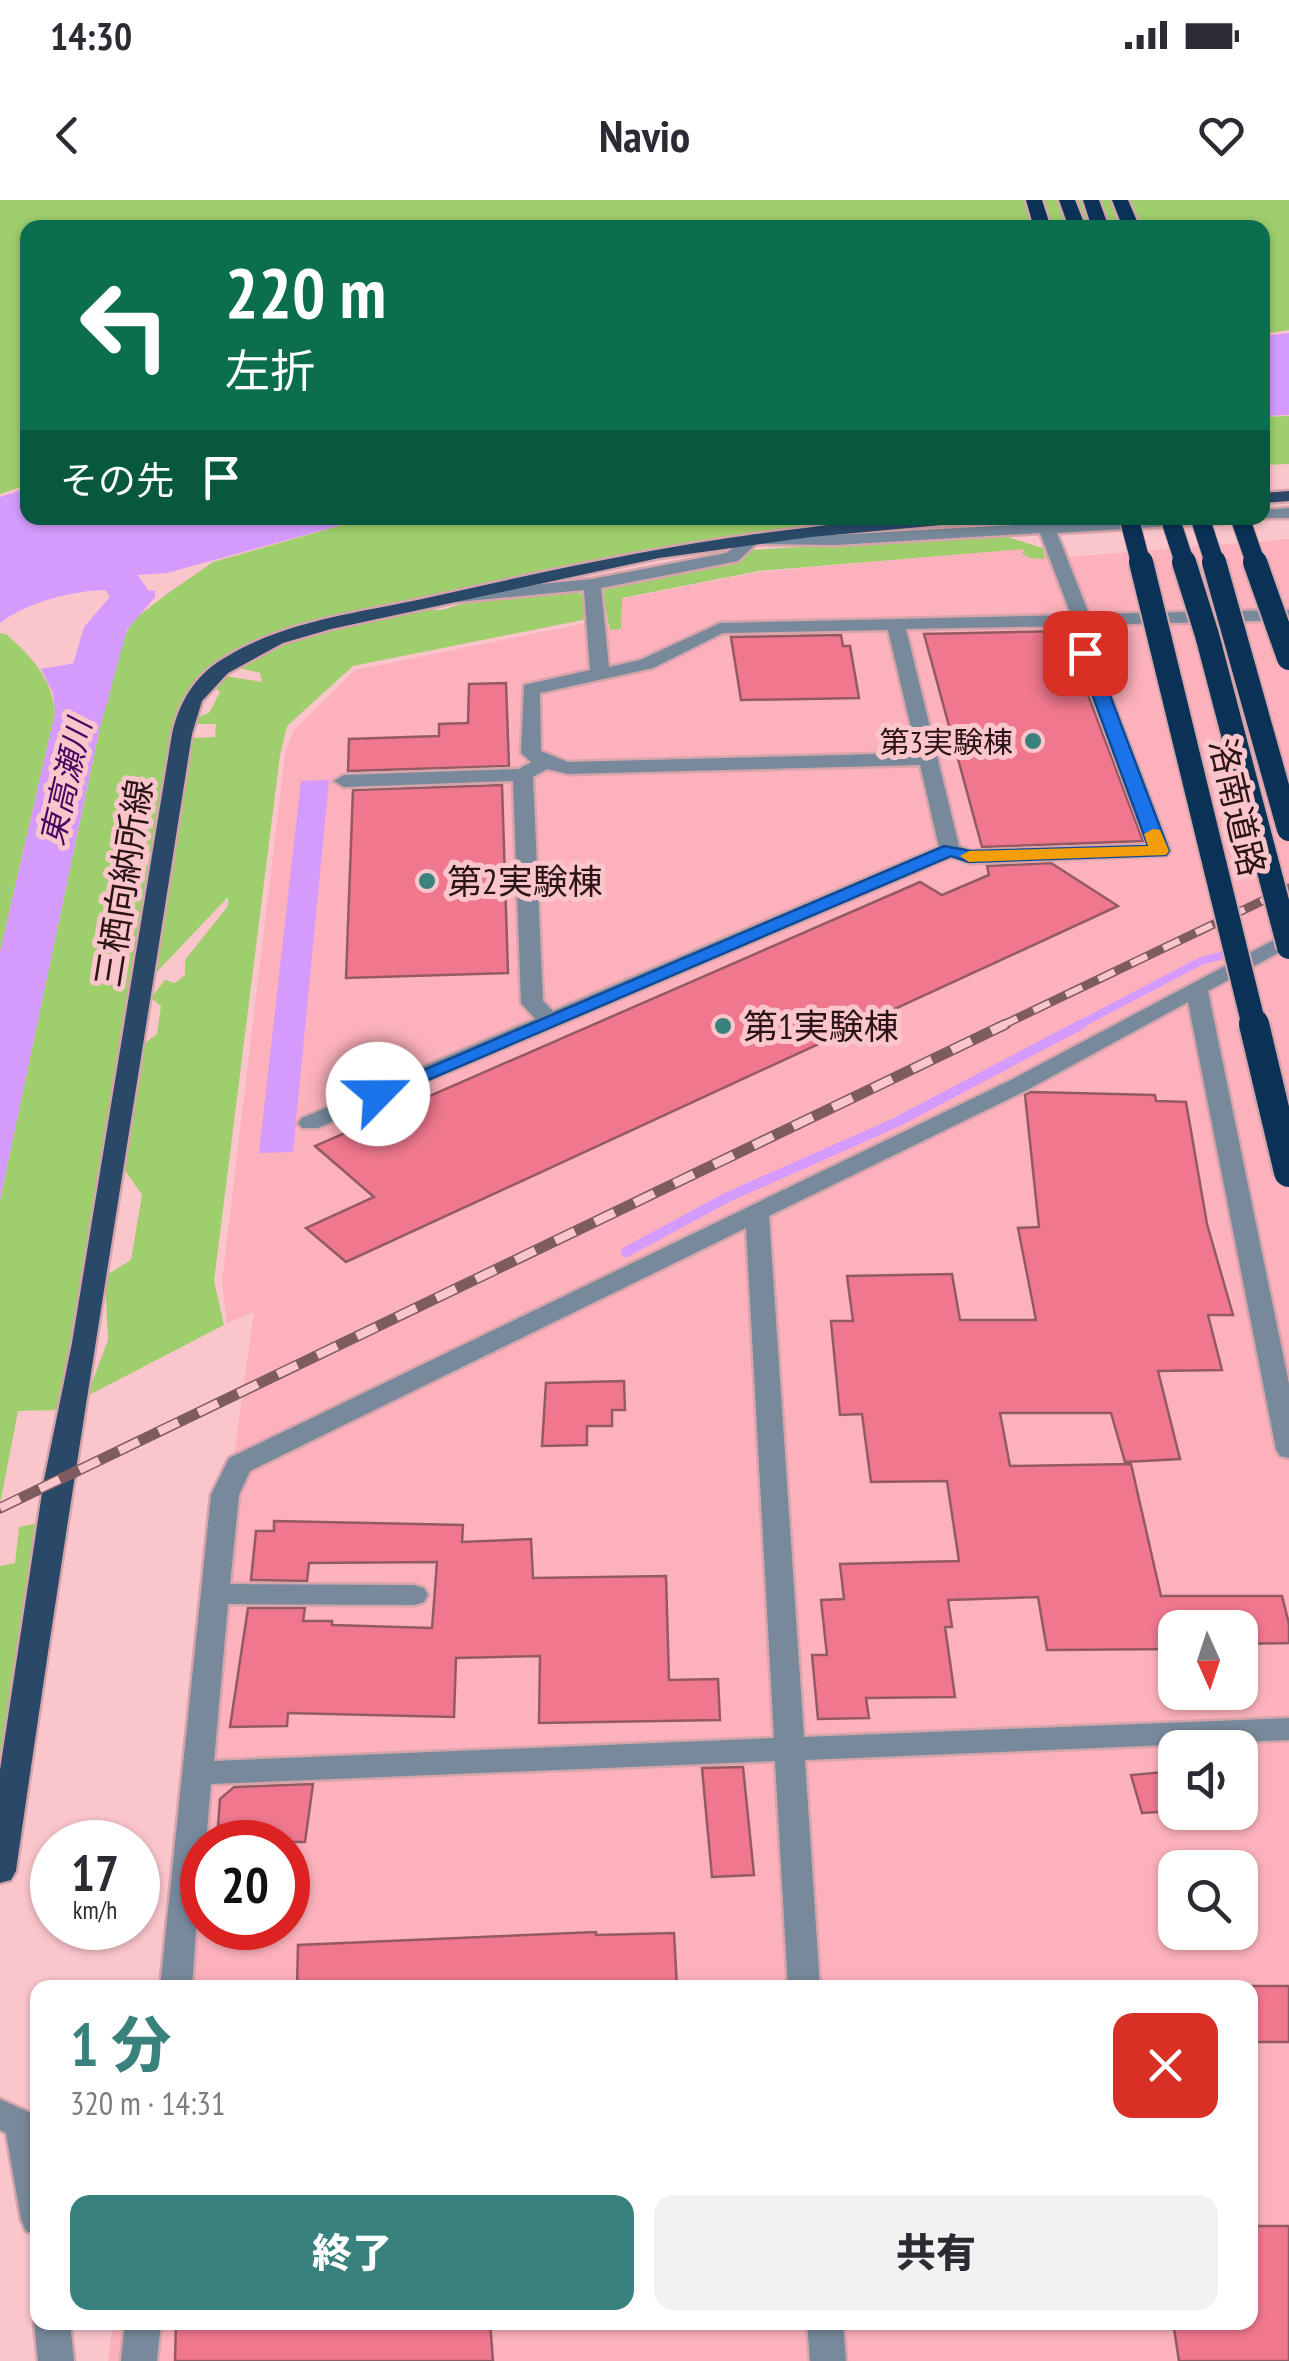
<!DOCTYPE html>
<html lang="ja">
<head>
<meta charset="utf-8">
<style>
	body { margin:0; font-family:"PT Sans Narrow","Noto Sans JP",sans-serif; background:#f2f2f3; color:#2b2b33; height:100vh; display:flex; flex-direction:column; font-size:38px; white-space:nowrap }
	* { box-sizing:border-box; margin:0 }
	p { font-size:32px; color:#7c7c81 }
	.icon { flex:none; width:55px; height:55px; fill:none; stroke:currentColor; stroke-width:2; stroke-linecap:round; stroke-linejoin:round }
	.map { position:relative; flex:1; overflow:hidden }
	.side { position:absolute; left:30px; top:1780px; width:1228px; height:350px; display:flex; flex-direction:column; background:#fff; border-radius:20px; box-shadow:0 2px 8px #0004 }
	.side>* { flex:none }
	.guide { position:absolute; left:20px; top:20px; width:1250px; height:305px; border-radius:20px; box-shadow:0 2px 8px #0004; background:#0b6e4f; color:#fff; overflow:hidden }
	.needle { width:65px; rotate:177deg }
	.controls { position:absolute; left:1158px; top:1410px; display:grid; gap:20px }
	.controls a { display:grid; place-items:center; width:100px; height:100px; border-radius:20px; background:#fff; box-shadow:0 2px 8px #0004; font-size:50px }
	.speed { position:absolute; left:30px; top:1620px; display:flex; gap:20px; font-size:50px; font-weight:700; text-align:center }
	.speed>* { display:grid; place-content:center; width:130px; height:130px; border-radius:50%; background:#fff; box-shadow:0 2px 8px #0004; line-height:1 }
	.speed small { font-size:25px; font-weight:400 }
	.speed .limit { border:15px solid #d22; background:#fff; color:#111 }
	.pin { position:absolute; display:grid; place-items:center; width:85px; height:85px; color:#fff; margin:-42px; border-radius:20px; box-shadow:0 5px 15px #0006 }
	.me { position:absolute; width:110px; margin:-55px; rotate:67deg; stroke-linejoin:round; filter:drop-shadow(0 0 8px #0008) }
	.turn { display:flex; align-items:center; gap:35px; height:210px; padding:0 40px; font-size:45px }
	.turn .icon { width:130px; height:130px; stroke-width:2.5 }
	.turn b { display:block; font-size:70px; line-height:85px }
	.then { display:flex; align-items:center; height:95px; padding:0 40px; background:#0003; gap:20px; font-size:38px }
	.round { display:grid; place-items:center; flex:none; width:105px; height:105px; border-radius:20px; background:#f2f2f3 }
	.head { display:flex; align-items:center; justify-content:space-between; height:170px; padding:0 40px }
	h1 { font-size:60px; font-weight:800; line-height:75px; color:#39817d }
	.button { display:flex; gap:20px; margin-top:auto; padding:20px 40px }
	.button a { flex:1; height:115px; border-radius:20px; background:#39817d; color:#fff; font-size:40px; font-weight:800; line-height:115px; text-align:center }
	.button a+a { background:#f2f2f3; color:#2b2b33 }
	.status { display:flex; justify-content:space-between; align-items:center; height:70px; padding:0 50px; background:#fff; direction:ltr }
	.status svg { height:28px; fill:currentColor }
	header { display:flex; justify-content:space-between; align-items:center; height:130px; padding:0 40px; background:#fff; font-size:45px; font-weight:800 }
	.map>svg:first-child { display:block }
	.built { fill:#fcb1bc; fill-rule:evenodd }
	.green { fill:#9fce6c }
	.water { fill:#d49bfd }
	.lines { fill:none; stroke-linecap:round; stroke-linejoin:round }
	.stream-far1 { stroke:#d49bfd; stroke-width:8 }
	.stream { stroke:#d49bfd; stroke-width:10 }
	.river { fill:#d49bfd; fill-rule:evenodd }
	.building { fill:#f0788e; stroke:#945a63; stroke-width:2.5 }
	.minor-casing { stroke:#d6a5ab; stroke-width:5 }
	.major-casing { stroke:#d6a5ab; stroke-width:5 }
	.highway-casing { stroke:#d6a5ab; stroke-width:5 }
	.minor { fill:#77899b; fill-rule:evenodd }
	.major { fill:#2a4969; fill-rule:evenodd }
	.highway { fill:#0a3256; fill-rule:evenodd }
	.rail-far1-casing { stroke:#7e5b5f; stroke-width:9 }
	.rail-casing { stroke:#7e5b5f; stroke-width:11 }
	.rail-far1 { stroke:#fbc5cc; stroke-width:6; stroke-dasharray:18; stroke-linecap:butt }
	.rail { stroke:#fbc5cc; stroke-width:8; stroke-dasharray:22; stroke-linecap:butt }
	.highway-bridge-far2-casing { stroke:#d6a5ab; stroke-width:21; stroke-linecap:butt }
	.highway-bridge-far1-casing { stroke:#d6a5ab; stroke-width:28; stroke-linecap:butt }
	.highway-bridge-casing { stroke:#d6a5ab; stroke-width:35; stroke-linecap:butt }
	.highway-bridge-far2 { stroke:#0a3256; stroke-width:19 }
	.highway-bridge-far1 { stroke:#0a3256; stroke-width:24 }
	.highway-bridge { stroke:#0a3256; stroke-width:30 }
	.route { fill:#1a73e8; stroke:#114b97; stroke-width:2.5 }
	.slow { fill:#f59e0b }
	.poi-dot { fill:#39817d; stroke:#fbc5cc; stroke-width:4 }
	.labels { text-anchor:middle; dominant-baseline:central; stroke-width:10; stroke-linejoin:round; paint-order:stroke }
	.far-poi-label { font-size:30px; fill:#2b1417; stroke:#fbc5cc; text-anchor:end }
	.far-water-label { font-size:32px; font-style:italic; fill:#440862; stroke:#fbc5cc }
	.street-label { font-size:35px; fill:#2b1417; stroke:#fbc5cc }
	.poi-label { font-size:35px; fill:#2b1417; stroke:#fbc5cc; text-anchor:start }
</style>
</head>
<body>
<div class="status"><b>14:30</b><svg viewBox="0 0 49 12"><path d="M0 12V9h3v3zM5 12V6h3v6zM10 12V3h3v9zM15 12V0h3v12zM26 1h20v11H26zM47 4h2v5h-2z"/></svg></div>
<header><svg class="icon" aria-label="back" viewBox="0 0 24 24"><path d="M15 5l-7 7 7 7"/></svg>Navio<svg class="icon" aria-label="heart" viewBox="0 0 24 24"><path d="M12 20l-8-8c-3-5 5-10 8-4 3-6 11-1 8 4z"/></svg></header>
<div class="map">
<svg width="1289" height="2161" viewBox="0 0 1289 2161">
	<rect width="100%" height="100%" fill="#fbc5cc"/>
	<path class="built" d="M1289,339V2161H108L113,2122H1250V1788L160,1787L254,1112L227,1123L222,1082L285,554L293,531L355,470L615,417L621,399L759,372L1039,347L1048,357H1067ZM1175,1428H1240V1492H1175ZM1175,1548H1240V1612H1175ZM202,1642H288V1728H202ZM1175,1668H1240V1732H1175Z"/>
	<g class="green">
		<path d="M0,0H1289V130L1263,134L1262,28H28L27,285L0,294Z"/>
		<path d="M1289,216V264L1263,265V217Z"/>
		<path d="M367,318H933C840,326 746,334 654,350C580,363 506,381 433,398C368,412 221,438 184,496C164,528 161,612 156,652H141L143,635H118L112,683L135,682L138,666L156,664L59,1210L18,1211L0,1304V1000L100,527L97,515L108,502L115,456L133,420L167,394L213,362Z"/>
		<path d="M1001,335L1043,348L1045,359L1029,358L1022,353L1024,349L759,371L622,398L621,429L610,430L602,392L608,388L742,360L751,350Z"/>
		<path d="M575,390L585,397L588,419L353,466L287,526L280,555L214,1081L224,1125L87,1196L108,1140L105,1076L131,1060L142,995L124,969L145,843L157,834L161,806L151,798L165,780L175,783L185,775V760L228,706V697L152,777L191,538L215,537L216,524H194L195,518L209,513L220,492L214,486L225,476L262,482L260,473L234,467L288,442L420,409L442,410L481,398L503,400Z"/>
		<path d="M0,433L6,434C31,456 52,478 55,513L0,752Z"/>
		<path d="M38,1323L0,1587V1366L15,1363L19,1327Z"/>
	</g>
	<g class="water">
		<path d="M1289,133V215L1263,216V136Z"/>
		<path d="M27,288L28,318H367L167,373L137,375L140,389L155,391V398C135,403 121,405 106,390C71,391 28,402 0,423V297Z"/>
		<path d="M115,456L108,502L97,515L100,527L0,1000V752L55,513L53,493L41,469Z"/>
		<path d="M329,580L293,952L259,953L301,581Z"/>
	</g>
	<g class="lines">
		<path class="stream-far1" d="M1077,826L1201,761L1220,756"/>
		<path class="stream" d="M626,1052L728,997L897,922L1082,824"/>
		<path class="river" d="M56,318H97L154,398L127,430L98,535L91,545L75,549L59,545L52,535L84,427L110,397Z"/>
	</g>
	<g class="building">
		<path d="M1064,431L1143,641L982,647L924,434Z"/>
		<path d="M841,435L843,446H850L859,498L741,500L731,437Z"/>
		<path d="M506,483L509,566L348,571L349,539L439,536V524L468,523L469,484Z"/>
		<path d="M502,585L508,773L346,778L353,590Z"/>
		<path d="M1051,663L1118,706L346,1062L306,1028L374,997L315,946L920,682L942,695L989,675L987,666Z"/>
		<path d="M1031,892L1155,895L1156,901L1186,902L1207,1024L1233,1115H1208L1222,1170L1158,1171L1180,1259L1125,1262L1111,1213H1000L1010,1266L1131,1264L1161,1396H1282L1289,1424V1443L1240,1444V1428H1175V1449L1047,1450L1038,1397L948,1400L952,1427H945L955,1497L866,1498L869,1518L818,1519L812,1455H827L821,1400L844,1399L840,1364L959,1361L947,1281L871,1282L862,1214L840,1215L831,1121H853L847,1076L952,1074L960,1120H1036L1018,1028L1039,1027L1025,895Z"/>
		<path d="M624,1181L625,1210H612V1226H587V1245L542,1246L546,1183Z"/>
		<path d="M274,1321L463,1325L462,1342L531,1339L533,1378L666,1376L669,1480L718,1479L720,1520L539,1523L540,1456L456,1458L454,1517L288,1513L287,1526L230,1527L248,1408H305L303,1421H332V1425L432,1428L437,1362L309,1363L307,1381L251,1380L256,1331H274Z"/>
		<path d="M743,1567L754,1675L712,1677L702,1568Z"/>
		<path d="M1175,1571V1611L1142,1613L1131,1575Z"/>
		<path d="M313,1584L305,1642H227L229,1625L218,1626L220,1599L234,1587Z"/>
		<path d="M596,1732V1735L674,1733L677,1788H297L298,1745Z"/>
		<path d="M1289,1786V1842H1250V1786Z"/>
		<path d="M1250,2026H1289V2161H1179L1173,2122H1250Z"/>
		<path d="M176,2122H490L493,2161H175Z"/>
	</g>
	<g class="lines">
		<defs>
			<g id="minor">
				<path d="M1289,308V318H1255H1262V310Z"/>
				<path d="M1140,318H1231L1222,323L1057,333L1089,414L1289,410V420L1084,425L1170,651L1167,655L969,663L951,657L318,928H302L298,923L302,918L535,819L521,803L513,581L344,587L334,581L344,575L519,569L531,562L521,553L524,485L590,470L584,390L457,402L448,397L451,393L592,379L726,353L752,334L835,335ZM1040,333L1071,415L720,423L640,460L609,467L601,388L738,361L756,344L835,345ZM1066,426L1148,645L971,651L959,646L906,429ZM888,430L917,553L568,562L541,551L540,493L653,468L723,433ZM920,565L939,647L553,811L543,801L533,577L547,569L568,574Z"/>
				<path d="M1289,732V747L1208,791L1289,1184V1258L1280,1256L1276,1249L1188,802L1027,890L769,1016L804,1537L1289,1518V1540L805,1560L820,1788H788L775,1561L211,1584L206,1642H202L192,1788H160L211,1295L229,1258L1011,880ZM746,1028L774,1538L214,1561L228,1404L414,1405L424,1402L428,1395L424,1388L414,1385L230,1384L239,1295L250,1271Z"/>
				<path d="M0,1899L33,1914L38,1923V2035L26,2031L21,2020L6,1933L0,1930Z"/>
				<path d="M38,2114V2122H70L74,2161H38L34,2122Z"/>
				<path d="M125,2122H161L157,2161H121Z"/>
				<path d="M807,2122H843L846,2161H810Z"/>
			</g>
			<g id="major">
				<path d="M1289,291V301L1262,303V293Z"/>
				<path d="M972,318L963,323L811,337L659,358L331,429L283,443L228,473L202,501L192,534C133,913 70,1291 16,1671L11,1680L0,1683V1570L44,1280L72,1143L172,534C179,503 194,477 221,460C284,420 360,413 431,397C555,369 678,342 805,328C860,321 916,314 972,318Z"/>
			</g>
			<g id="highway">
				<path d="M1026,0H1042L1051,28H1034Z"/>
				<path d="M1059,0H1075L1086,28H1069Z"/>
				<path d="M1083,0H1099L1109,28H1092Z"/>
				<path d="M1112,0H1128L1140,28H1123Z"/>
			</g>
		</defs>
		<use href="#minor" class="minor-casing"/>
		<use href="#major" class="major-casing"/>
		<use href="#highway" class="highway-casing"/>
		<use href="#minor" class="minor"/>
		<use href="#major" class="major"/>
		<use href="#highway" class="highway"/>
		<defs>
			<path id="rail-far1" d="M1001,826L1289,688"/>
			<path id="rail" d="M0,1308L1006,824"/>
		</defs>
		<use href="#rail-far1" class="rail-far1-casing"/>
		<use href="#rail" class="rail-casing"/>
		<use href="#rail-far1" class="rail-far1"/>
		<use href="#rail" class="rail"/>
		<defs>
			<g id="highway-bridge-far2">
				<path d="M1129,318L1141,364"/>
				<path d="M1170,318L1185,364"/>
				<path d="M1200,318L1215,364"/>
				<path d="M1240,318L1256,364"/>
			</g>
			<g id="highway-bridge-far1">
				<path d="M1141,362L1254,826"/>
				<path d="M1184,362L1207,435L1289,747"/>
				<path d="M1214,362L1289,629"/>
				<path d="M1255,362L1289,458"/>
			</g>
			<path id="highway-bridge" d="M1254,824L1289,972"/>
		</defs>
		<use href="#highway-bridge-far2" class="highway-bridge-far2-casing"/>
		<use href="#highway-bridge-far1" class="highway-bridge-far1-casing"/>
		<use href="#highway-bridge" class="highway-bridge-casing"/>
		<use href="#highway-bridge-far2" class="highway-bridge-far2"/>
		<use href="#highway-bridge-far1" class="highway-bridge-far1"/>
		<use href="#highway-bridge" class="highway-bridge"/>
	</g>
	<path class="route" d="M1085,448L1094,453L1169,651L1166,655L969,662L951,656L386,898L378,900L368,894L944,646L971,651L1148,646L1077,453Z"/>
	<path class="slow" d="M1153,629L1160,630L1169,651L1166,655L969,662L960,656L969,651L1148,646L1144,634Z"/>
	<g class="poi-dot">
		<circle cx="1033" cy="541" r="10"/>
		<circle cx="427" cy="681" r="10"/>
		<circle cx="723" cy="826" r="10"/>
	</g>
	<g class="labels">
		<g class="far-poi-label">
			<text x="1013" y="541">第3実験棟</text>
		</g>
		<g class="far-water-label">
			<text transform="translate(65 582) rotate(-77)">東高瀬川</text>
		</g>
		<g class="street-label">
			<text transform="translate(1238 607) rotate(77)">洛南道路</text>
			<text transform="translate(123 683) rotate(-81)">三栖向納所線</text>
		</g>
		<g class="poi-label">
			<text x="447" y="681">第2実験棟</text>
			<text x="743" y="826">第1実験棟</text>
		</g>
	</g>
</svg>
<div class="controls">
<a><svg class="needle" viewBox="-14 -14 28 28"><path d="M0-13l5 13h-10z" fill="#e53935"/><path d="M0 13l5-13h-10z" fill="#7c7c81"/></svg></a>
<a><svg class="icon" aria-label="sound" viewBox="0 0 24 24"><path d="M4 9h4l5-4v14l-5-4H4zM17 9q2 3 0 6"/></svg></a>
<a><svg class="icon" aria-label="search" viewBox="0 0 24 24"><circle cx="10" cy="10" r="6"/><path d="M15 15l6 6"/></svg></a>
</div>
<div class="speed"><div>17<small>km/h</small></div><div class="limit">20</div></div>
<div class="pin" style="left:1085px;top:453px;background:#d93025"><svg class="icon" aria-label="arrive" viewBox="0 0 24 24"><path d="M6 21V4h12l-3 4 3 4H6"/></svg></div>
<svg class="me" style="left:378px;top:894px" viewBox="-20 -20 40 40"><circle r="19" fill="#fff"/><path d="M0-13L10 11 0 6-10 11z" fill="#1a73e8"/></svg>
<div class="guide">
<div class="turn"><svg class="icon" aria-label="left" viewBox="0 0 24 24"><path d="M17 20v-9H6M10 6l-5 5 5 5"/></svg><div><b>220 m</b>左折</div></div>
<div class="then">その先<svg class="icon" aria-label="arrive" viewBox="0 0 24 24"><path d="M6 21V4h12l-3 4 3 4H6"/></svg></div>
</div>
<section class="side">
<div class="head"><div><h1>1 分</h1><p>320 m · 14:31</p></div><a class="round" style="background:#d93025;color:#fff"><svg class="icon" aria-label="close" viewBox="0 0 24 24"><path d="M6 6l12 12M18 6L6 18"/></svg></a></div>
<div class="button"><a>終了</a><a>共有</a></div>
</section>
</div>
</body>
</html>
